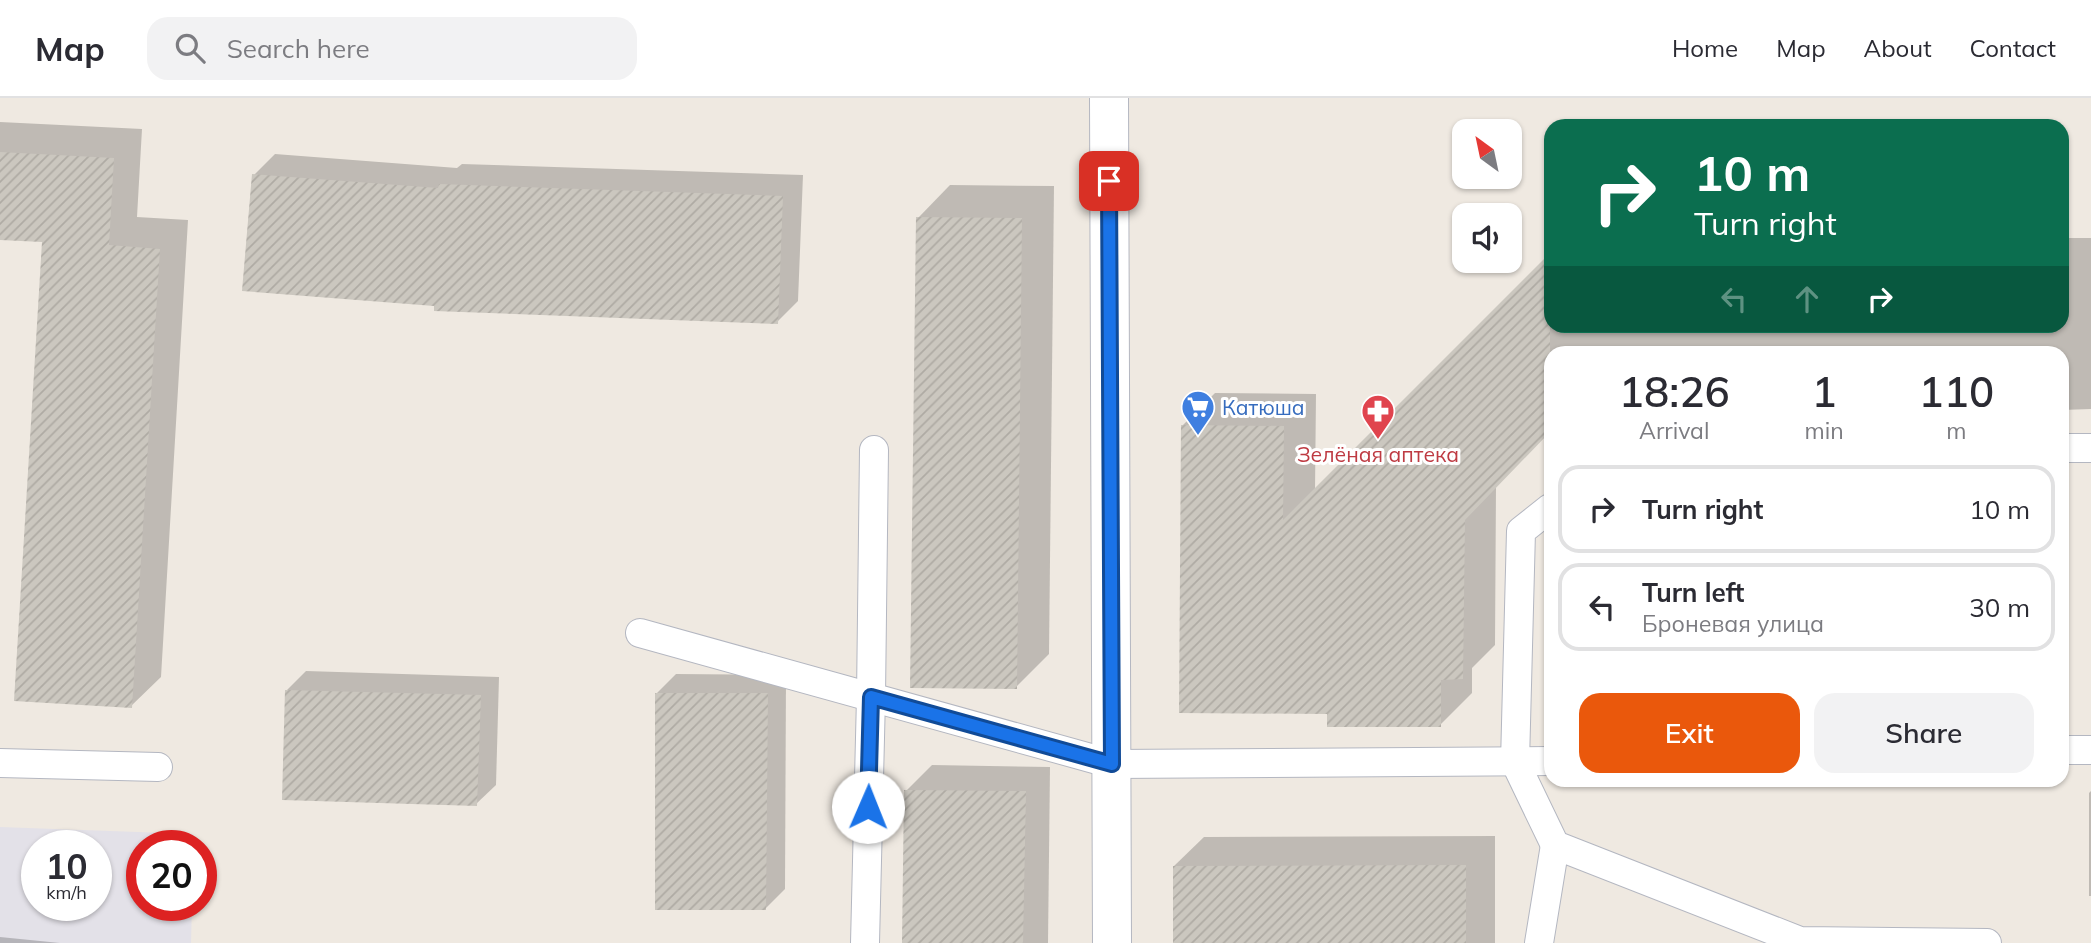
<!DOCTYPE html>
<html lang="en">
<head>
<meta charset="utf-8">
<style>
	body { margin:0; font-family:Mulish,sans-serif; background:#f2f2f3; color:#2b2b33; height:100vh; display:flex; flex-direction:column; font-size:26px; white-space:nowrap }
	* { box-sizing:border-box; margin:0 }
	p { font-size:23px; color:#7c7c81 }
	.icon { flex:none; width:38px; height:38px; fill:none; stroke:currentColor; stroke-width:2; stroke-linecap:round; stroke-linejoin:round }
	.map { position:relative; flex:1; overflow:hidden }
	.sheet { position:absolute; left:1544px; top:248px; width:525px; height:441px; display:flex; flex-direction:column; background:#fff; border-radius:21px; box-shadow:0 2px 5px #0004 }
	.sheet>* { flex:none }
	.top-card { position:absolute; left:1544px; top:21px; width:525px; height:214px; border-radius:21px; box-shadow:0 2px 5px #0004; background:#0b6e4f; color:#fff; overflow:hidden }
	.needle { width:46px; rotate:327deg }
	.fabs { position:absolute; left:1452px; top:21px; display:grid; gap:14px }
	.fabs a { display:grid; place-items:center; width:70px; height:70px; border-radius:14px; background:#fff; box-shadow:0 2px 5px #0004; font-size:35px }
	.speed { position:absolute; left:21px; top:732px; display:flex; gap:14px; font-size:35px; font-weight:700; text-align:center }
	.speed>* { display:grid; place-content:center; width:91px; height:91px; border-radius:50%; background:#fff; box-shadow:0 2px 5px #0004; line-height:1 }
	.speed small { font-size:18px; font-weight:400 }
	.speed .limit { border:10px solid #d22; background:#fff; color:#111 }
	.pin { position:absolute; display:grid; place-items:center; width:60px; height:60px; color:#fff; margin:-30px; border-radius:14px; box-shadow:0 4px 10px #0006 }
	.me { position:absolute; width:77px; margin:-38px; rotate:1deg; stroke-linejoin:round; filter:drop-shadow(0 0 5px #0008) }
	.turn { display:flex; align-items:center; gap:24px; height:147px; padding:0 35px; font-size:32px }
	.turn .icon { width:91px; height:91px; stroke-width:2.5 }
	.turn b { display:block; font-size:49px; line-height:60px }
	.lanes { display:flex; align-items:center; height:66px; padding:0 35px; background:#0003; justify-content:center; gap:35px; direction:ltr }
	.lanes .off { opacity:.35 }
	.eta { display:flex; justify-content:space-evenly; align-items:center; height:119px; text-align:center }
	.eta b { font-size:42px; font-weight:600; line-height:49px }
	.action { display:flex; gap:14px; margin-top:auto; padding:14px 35px }
	.action a { flex:1; height:80px; border-radius:21px; background:#ea580c; color:#fff; font-size:28px; font-weight:600; line-height:80px; text-align:center }
	.action a+a { background:#f2f2f3; color:#2b2b33 }
	ul { padding:0; list-style:none }
	li { display:flex; align-items:center; gap:21px; height:88px; margin:0 14px 10px; padding:0 21px; border:4px solid #e1e1e2; border-radius:21px }
	li div { flex:1 }
	li b { display:block; font-size:26px }
	li em { font-style:normal }
	header { display:flex; align-items:center; gap:42px; box-sizing:border-box; height:98px; padding:0 35px; background:#fff; border-bottom:2px solid #e1e1e2 }
	header strong { font-size:33px }
	nav { display:flex; gap:38px; margin-inline-start:auto; font-size:24px }
	.search { width:490px; height:63px; background:#f2f2f3; display:flex; align-items:center; gap:18px; box-sizing:border-box; padding:0 24px; border-radius:21px; color:#7c7c81; font-size:26px }
	.map>svg:first-child { display:block }
	.industrial { fill:#e3e1e8; fill-rule:evenodd }
	.shadow { fill:#0003 }
	.building { fill:url(#building-hatch) }
	.lines { fill:none; stroke-linecap:round; stroke-linejoin:round }
	.lane-casing { stroke:#b4b7c1; stroke-width:30 }
	.street-casing { stroke:#b4b7c1; stroke-width:40 }
	.lane { stroke:#fff; stroke-width:28 }
	.street { stroke:#fff; stroke-width:38 }
	.route-casing { stroke:#114b97; stroke-width:18 }
	.route { stroke:#1a73e8; stroke-width:12 }
	.labels { text-anchor:middle; dominant-baseline:central; stroke-width:6; stroke-linejoin:round; paint-order:stroke }
	.shop-label { font-size:21px; fill:#366cbe; stroke:#fff; text-anchor:start }
	.health-label { font-size:21px; fill:#be3a42; stroke:#fff }
</style>
</head>
<body>
<header>
<strong>Map</strong>
<div class="search"><svg class="icon" aria-label="search" viewBox="0 0 24 24"><circle cx="10" cy="10" r="6"/><path d="M15 15l6 6"/></svg>Search here</div>
<nav><a>Home</a><a>Map</a><a>About</a><a>Contact</a></nav>
</header>
<div class="map">
<svg width="2091" height="845" viewBox="0 0 2091 845">
	<defs>
		<pattern id="building-hatch" width="6" height="6" patternUnits="userSpaceOnUse" patternTransform="scale(1.75)"><rect width="6" height="6" fill="#cbc7bf"/><path d="M-1 1l2-2M0 6l6-6M5 7l2-2" fill="none" stroke="#afaba4"/></pattern>
	</defs>
	<rect width="100%" height="100%" fill="#efe9e1"/>
	<path class="industrial" d="M0,729L193,736V747H142V807H192L191,845H0ZM37,747H96V807H37Z"/>
	<g class="shadow">
		<path d="M0,24L142,31L137,119L188,122L161,579L131,608L44,143L0,140Z"/>
		<path d="M275,56L457,70L462,66L803,77L798,203L777,224L436,207L254,77Z"/>
		<path d="M950,87L1054,88L1049,556L1016,589L918,120Z"/>
		<path d="M2062,140H2091V311L2062,312V256H1550V333L1496,388L1495,547L1472,570V595L1440,627L1329,614L1183,327L1215,295L1316,296L1315,393L1550,157V228H2062Z"/>
		<path d="M306,573L499,579L496,687L476,706L287,592Z"/>
		<path d="M676,576L786,577L785,791L766,810L657,595Z"/>
		<path d="M932,667L1050,669L1048,845H904L906,693Z"/>
		<path d="M2091,693V798H2089V695Z"/>
		<path d="M1495,738V845H1174V768L1204,739Z"/>
		<path d="M0,839L60,845H0Z"/>
	</g>
	<g class="building">
		<path d="M0,54L114,60L109,147L160,151L132,610L14,603L42,144L0,142Z"/>
		<path d="M252,76L438,90L439,86L783,98L778,226L434,213V208L242,193Z"/>
		<path d="M916,119L1022,120L1017,591L910,590Z"/>
		<path d="M1550,155V334L1465,422L1463,581L1441,582V629H1327V616L1179,615L1181,327L1284,328L1283,422Z"/>
		<path d="M285,592L481,597L477,708L282,702Z"/>
		<path d="M655,595H768L766,812H655Z"/>
		<path d="M904,692L1026,693L1023,845H902Z"/>
		<path d="M1466,767V845H1173V768Z"/>
	</g>
	<g class="lines">
		<defs>
			<g id="lane">
				<path d="M2062,350H2091"/>
				<path d="M1550,410L1521,433L1515,664L1555,747L1800,843L1987,845"/>
				<path d="M640,535L1112,666L1550,663"/>
				<path d="M2062,652H2091"/>
				<path d="M0,665L158,669"/>
				<path d="M865,845L871,599L874,352"/>
				<path d="M1539,845L1555,747"/>
			</g>
			<path id="street" d="M1109,0L1112,845"/>
		</defs>
		<use href="#lane" class="lane-casing"/>
		<use href="#street" class="street-casing"/>
		<use href="#lane" class="lane"/>
		<use href="#street" class="street"/>
	</g>
	<g class="lines">
		<defs>
			<path id="route" d="M868,709L871,599L1112,666L1109,83"/>
		</defs>
		<use href="#route" class="route-casing"/>
		<use href="#route" class="route"/>
	</g>
	<defs>
		<symbol id="supermarket-pin" viewBox="-11 -11 22 30"><path d="M0 17L-7.5 6A9.5 9.5 0 1 1 7.5 6Z" fill="#3f7fe0" stroke="#fff"/><path d="M-6-5.5h2.5l.6 2H6L4.5 2H-2.5L-4.4-4H-6ZM-1.5 3.2a1.3 1.3 0 1 0 .1 0ZM3 3.2a1.3 1.3 0 1 0 .1 0Z" fill="#fff"/></symbol>
		<symbol id="pharmacy-pin" viewBox="-11 -11 22 30"><path d="M0 17L-7.5 6A9.5 9.5 0 1 1 7.5 6Z" fill="#e0444e" stroke="#fff"/><path d="M-2-6h4v4h4v4h-4v4h-4v-4h-4v-4h4Z" fill="#fff"/></symbol>
	</defs>
	<g fill-rule="evenodd">
		<use href="#supermarket-pin" x="1179" y="290" width="38" height="52"/>
		<use href="#pharmacy-pin" x="1359" y="294" width="38" height="52"/>
	</g>
	<g class="labels">
		<g class="shop-label">
			<text x="1222" y="309">Катюша</text>
		</g>
		<g class="health-label">
			<text x="1378" y="356">Зелёная аптека</text>
		</g>
	</g>
</svg>
<div class="fabs">
<a><svg class="needle" viewBox="-14 -14 28 28"><path d="M0-13l5 13h-10z" fill="#e53935"/><path d="M0 13l5-13h-10z" fill="#7c7c81"/></svg></a>
<a><svg class="icon" aria-label="sound" viewBox="0 0 24 24"><path d="M4 9h4l5-4v14l-5-4H4zM17 9q2 3 0 6"/></svg></a>
</div>
<div class="speed"><div>10<small>km/h</small></div><div class="limit">20</div></div>
<div class="pin" style="left:1109px;top:83px;background:#d93025"><svg class="icon" aria-label="arrive" viewBox="0 0 24 24"><path d="M6 21V4h12l-3 4 3 4H6"/></svg></div>
<svg class="me" style="left:868px;top:709px" viewBox="-20 -20 40 40"><circle r="19" fill="#fff"/><path d="M0-13L10 11 0 6-10 11z" fill="#1a73e8"/></svg>
<div class="top-card">
<div class="turn"><svg class="icon" aria-label="right" viewBox="0 0 24 24"><path d="M7 20v-9h11M14 6l5 5-5 5"/></svg><div><b>10 m</b>Turn right</div></div>
<div class="lanes"><svg class="icon off" aria-label="left" viewBox="0 0 24 24"><path d="M17 20v-9H6M10 6l-5 5 5 5"/></svg><svg class="icon off" aria-label="ahead" viewBox="0 0 24 24"><path d="M12 20V5M6 11l6-6 6 6"/></svg><svg class="icon" aria-label="right" viewBox="0 0 24 24"><path d="M7 20v-9h11M14 6l5 5-5 5"/></svg></div>
</div>
<section class="sheet">
<div class="eta">
<div><b>18:26</b><p>Arrival</p></div>
<div><b>1</b><p>min</p></div>
<div><b>110</b><p>m</p></div>
</div>
<ul>
<li><svg class="icon" aria-label="right" viewBox="0 0 24 24"><path d="M7 20v-9h11M14 6l5 5-5 5"/></svg><div><b>Turn right</b></div><em>10 m</em></li>
<li><svg class="icon" aria-label="left" viewBox="0 0 24 24"><path d="M17 20v-9H6M10 6l-5 5 5 5"/></svg><div><b>Turn left</b><p>Броневая улица</p></div><em>30 m</em></li>
</ul>
<div class="action"><a>Exit</a><a>Share</a></div>
</section>
</div>
</body>
</html>
